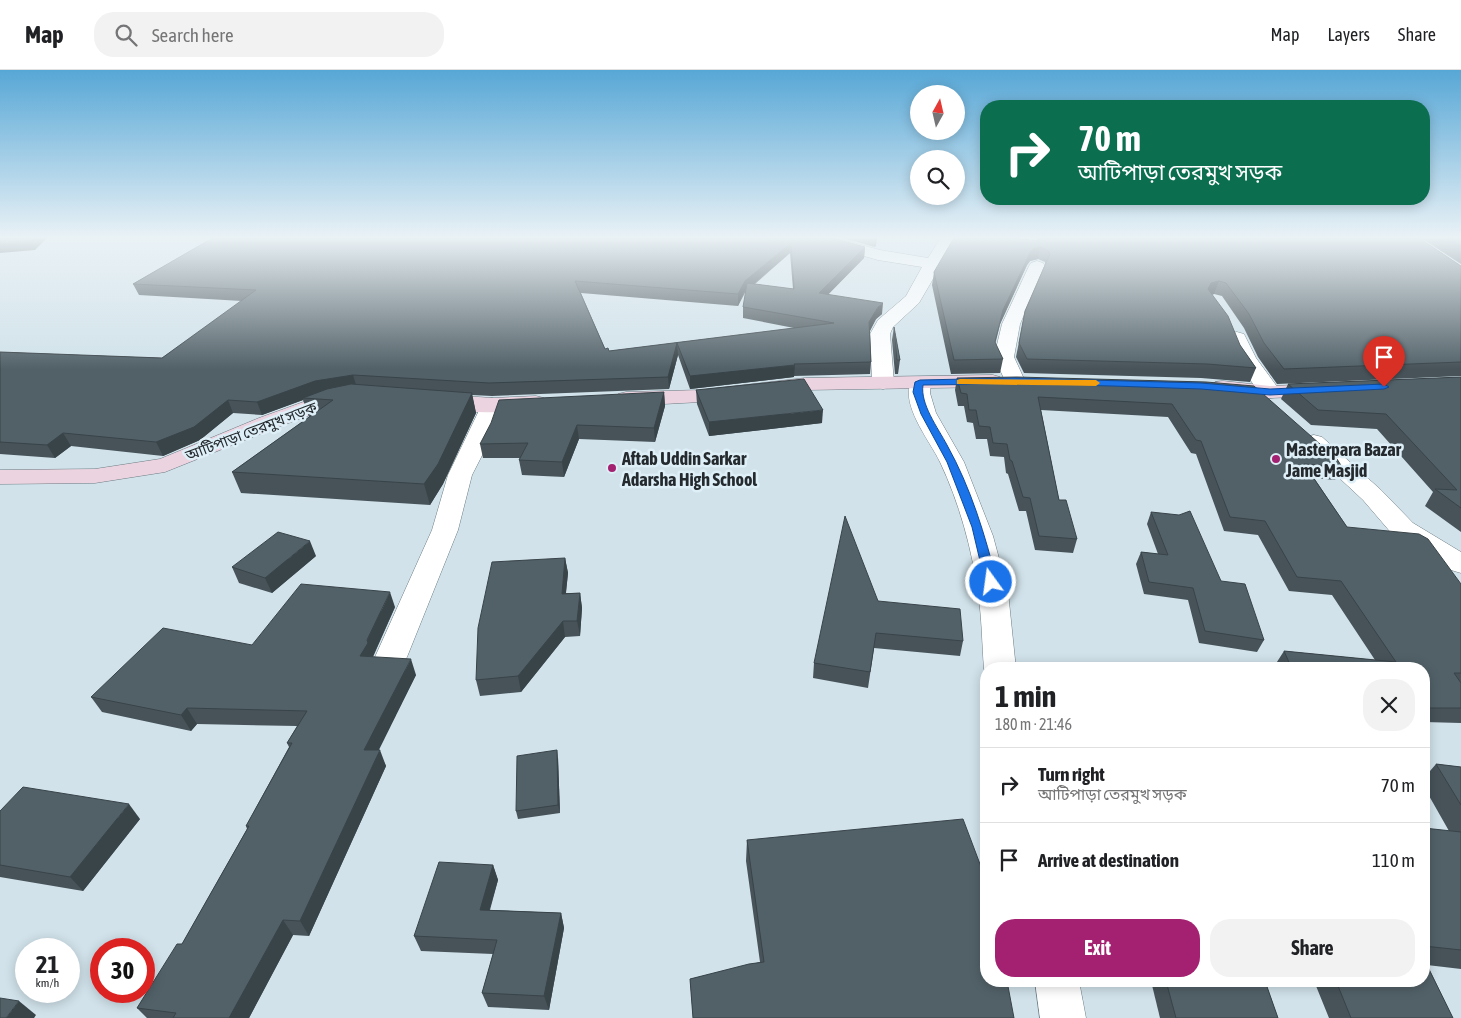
<!DOCTYPE html>
<html lang="en">
<head>
<meta charset="utf-8">
<style>
	body { margin:0; font-family:"Asap Condensed","Noto Sans Bengali",sans-serif; background:#f2f2f2; color:#202124; height:100vh; display:flex; flex-direction:column; font-size:19px; white-space:nowrap }
	* { box-sizing:border-box; margin:0 }
	p { font-size:16px; color:#757577 }
	.icon { flex:none; width:28px; height:28px; fill:none; stroke:currentColor; stroke-width:2; stroke-linecap:round; stroke-linejoin:round }
	.map { position:relative; flex:1; overflow:hidden }
	.side { position:absolute; left:980px; top:592px; width:450px; height:325px; display:flex; flex-direction:column; background:#fff; border-radius:20px; box-shadow:0 2px 12px #0003 }
	.side>* { flex:none }
	.guide { position:absolute; left:980px; top:30px; width:450px; height:105px; border-radius:20px; box-shadow:0 2px 12px #0003; background:#0b6e4f; color:#fff; overflow:hidden }
	.needle { width:32px; rotate:8deg }
	.tools { position:absolute; left:910px; top:15px; display:grid; gap:10px }
	.tools a { display:grid; place-items:center; width:55px; height:55px; border-radius:50%; background:#fff; box-shadow:0 2px 12px #0003; font-size:25px }
	.speed { position:absolute; left:15px; top:868px; display:flex; gap:10px; font-size:25px; font-weight:700; text-align:center }
	.speed>* { display:grid; place-content:center; width:65px; height:65px; border-radius:50%; background:#fff; box-shadow:0 2px 12px #0003; line-height:1 }
	.speed small { font-size:12px; font-weight:400 }
	.speed .limit { border:8px solid #d22; background:#fff; color:#111 }
	.pin { position:absolute; display:grid; place-items:center; width:42px; height:42px; color:#fff; margin:-51px -21px; border-radius:50% 50% 50% 0; rotate:-45deg; box-shadow:0 0 5px #0007 }
	.pin .icon { rotate:45deg }
	.me { position:absolute; width:55px; margin:-28px; rotate:346deg; stroke-linejoin:round; filter:drop-shadow(0 0 4px #0008) }
	.turn { display:flex; align-items:center; gap:18px; height:105px; padding:0 15px; font-size:22px }
	.turn .icon { width:65px; height:65px; stroke-width:2.5 }
	.turn b { display:block; font-size:35px; line-height:42px }
	.round { display:grid; place-items:center; flex:none; width:52px; height:52px; border-radius:20px; background:#f2f2f2 }
	.head { display:flex; align-items:center; justify-content:space-between; height:85px; padding:0 15px }
	h1 { font-size:30px; font-weight:700; line-height:38px }
	.primary-button { display:flex; gap:10px; margin-top:auto; padding:10px 15px }
	.primary-button a { flex:1; height:58px; border-radius:20px; background:#a32170; color:#fff; font-size:20px; font-weight:700; line-height:58px; text-align:center }
	.primary-button a+a { background:#f2f2f2; color:#202124 }
	ul { padding:0; list-style:none }
	li { display:flex; align-items:center; gap:15px; height:75px; padding:0 15px; border-top:1px solid #e0e0e0 }
	li div { flex:1 }
	li b { display:block; font-size:19px }
	li em { font-style:normal }
	header { display:flex; align-items:center; gap:30px; box-sizing:border-box; height:70px; padding:0 25px; background:#fff; border-bottom:1px solid #e0e0e0 }
	header strong { font-size:24px }
	nav { display:flex; gap:28px; margin-inline-start:auto; font-size:18px }
	.search { width:350px; height:45px; background:#f2f2f2; display:flex; align-items:center; gap:12px; box-sizing:border-box; padding:0 18px; border-radius:20px; color:#757577; font-size:19px }
	.map>svg:first-child { display:block }
	.lines { fill:none; stroke-linecap:round; stroke-linejoin:round }
	.street-casing { stroke:#6c7c83; stroke-width:1 }
	.secondary-casing { stroke:#6c7c83; stroke-width:1 }
	.street { fill:#fff; fill-rule:evenodd }
	.secondary { fill:#ecd3e0; fill-rule:evenodd }
	.wall { fill:#475359; fill-rule:evenodd }
	.shaded-wall { fill:#394449 }
	.building { fill:#526168; stroke:#394449; fill-rule:evenodd }
	.route { fill:#1a73e8; stroke:#114b97 }
	.slow { fill:#f59e0b }
	.poi-dot { fill:#a32170; stroke:#deeff8; stroke-width:2 }
	.labels { text-anchor:middle; dominant-baseline:central; stroke-width:5; stroke-linejoin:round; paint-order:stroke }
	.far-street-label { font-size:15px; fill:#242a2d; stroke:#deeff8 }
	.poi-label { font-size:18px; font-weight:bold; fill:#242a2d; stroke:#deeff8; text-anchor:start }
</style>
</head>
<body>
<header>
<strong>Map</strong>
<div class="search"><svg class="icon" aria-label="search" viewBox="0 0 24 24"><circle cx="10" cy="10" r="6"/><path d="M15 15l6 6"/></svg>Search here</div>
<nav><a>Map</a><a>Layers</a><a>Share</a></nav>
</header>
<div class="map">
<svg width="1461" height="948" viewBox="0 0 1461 948">
	<rect width="100%" height="100%" fill="#d1e2ea"/>
	<g class="lines">
		<defs>
			<g id="street">
				<path d="M803,166H828L880,180L928,188L942,166H958L919,233L893,257L890,264L894,313L890,317L883,319L876,317L872,313L870,264L878,250L906,226L922,197L878,190L806,169Z"/>
				<path d="M1037,191L1043,193L1045,196L1020,254L1014,287L1025,311L1021,315L1014,317L1007,315L994,287L1002,254L1029,196L1031,193Z"/>
				<path d="M1237,262L1244,264L1256,288L1281,322L1278,327L1270,328L1262,327L1236,289L1227,268L1230,264Z"/>
				<path d="M920,307L927,309L931,313L930,323L936,343L964,392L993,466L1008,522L1016,599H986V603L984,599C982,574 982,548 978,523C972,479 959,432 940,392C930,371 897,331 913,309Z"/>
				<path d="M492,328L500,330L503,335L492,366L472,405L458,460L407,587L402,595L391,599L380,595L375,587L432,460L448,405L484,330Z"/>
				<path d="M1314,365L1322,367L1381,420L1413,453L1461,482V503L1451,500L1393,465L1363,430L1306,377L1302,372L1306,367Z"/>
				<path d="M1035,911H1079L1086,948H1040Z"/>
			</g>
			<g id="secondary">
				<path d="M993,305L1000,307L1004,311L1000,315L993,317L805,320L701,332L626,336L618,334L615,329L618,324L626,322L701,320L805,308Z"/>
				<path d="M1223,311L1270,316L1322,314L1330,315L1333,320L1330,325L1322,326L1270,328L1215,322L1212,317L1215,312Z"/>
				<path d="M341,322L349,324L352,329L349,334L332,337L275,358L165,402L95,413L0,414V400L95,399L160,389L259,348L320,326Z"/>
				<path d="M437,324L492,328L536,326L544,328L547,333L544,338C515,345 458,343 429,336L426,331L429,326Z"/>
			</g>
		</defs>
		<use href="#street" class="street-casing"/>
		<use href="#secondary" class="secondary-casing"/>
		<use href="#street" class="street"/>
		<use href="#secondary" class="secondary"/>
	</g>
	<g class="wall">
		<path d="M216,166L865,177L864,188L828,224L882,244L876,249L870,261L871,292L870,304L794,306V307L690,319L678,285L669,319L492,326L472,325L476,343L443,414L430,435L241,423L232,402L309,347L303,330L262,345L233,343L200,370L163,386L71,376L55,388L0,384V282L162,288L242,231L139,225L133,214ZM790,183L793,219L755,214ZM746,221L743,237V248L794,258L609,281L605,279L581,223L738,236Z"/>
		<path d="M835,166H877L876,175L875,177Z"/>
		<path d="M1036,166H1416L1461,196V306L1277,314L1258,287L1244,258L1222,226L1214,224L1212,225L1240,275L1256,298L1250,312L1201,308L1024,303L1016,287L1025,241L1045,194V192L1038,189L1030,191L1027,195L1000,254L995,273L1003,289L1000,303L951,304L932,215L934,202L1037,171Z"/>
		<path d="M1418,166H1461V194Z"/>
		<path d="M894,257L900,290L898,304H895L892,270Z"/>
		<path d="M1461,307V462L1425,436L1433,422L1377,359L1311,355L1281,329L1288,314Z"/>
		<path d="M957,308L1206,312L1342,397L1335,410L1314,408L1347,457L1461,514V653L1424,652V599H1277L1275,595L1284,581L1375,590L1332,525L1289,521L1258,465L1224,461L1196,384L1191,383L1168,347L1041,340L1059,430L1077,469L1073,483L1035,480L1026,441H1019L1008,404L1006,403L1004,387L990,386L987,369H976L973,353L967,352L964,336H958L955,320Z"/>
		<path d="M696,320L822,353L709,366L697,334Z"/>
		<path d="M664,322L665,336L655,372L579,369L564,407L522,405L519,390L520,388H483L480,374Z"/>
		<path d="M1151,442L1221,511L1264,570L1257,582L1199,573L1188,530L1144,524L1136,494L1141,482L1158,484L1147,454Z"/>
		<path d="M316,486L272,523L239,513L232,497Z"/>
		<path d="M565,488L568,503L566,523H580L582,538L580,566L565,567L521,622L480,626L476,610Z"/>
		<path d="M878,531L963,571L960,586L874,578L868,618L813,608L814,593Z"/>
		<path d="M395,537L373,587L416,605L378,680L386,696L309,866L293,865L249,948H147L137,938L182,874L247,759L246,756L289,677L287,673L297,656L197,654L191,661L102,642L91,627L252,575Z"/>
		<path d="M558,688L560,743L518,749L516,741Z"/>
		<path d="M1436,694L1461,697V899L1427,895L1453,948H1329L1314,911H1424V758L1449,761L1424,717V708Z"/>
		<path d="M0,741L140,749L83,821L0,807Z"/>
		<path d="M747,770L1014,948H693L690,909L760,892L746,791Z"/>
		<path d="M493,795L498,810L490,840L561,843L564,858L549,940L488,937L482,923L493,884L421,881L414,866Z"/>
		<path d="M1151,911H1265L1278,948H1160Z"/>
	</g>
	<g class="shaded-wall">
		<path d="M36,166H49L35,180L0,183V174Z"/>
		<path d="M876,166H877L876,175L875,177Z"/>
		<path d="M791,173L790,183L744,222L738,236V224L745,211Z"/>
		<path d="M865,177L864,188L818,235L819,223Z"/>
		<path d="M1040,177L1038,189L1030,191L1027,195L1000,254L992,287L1003,240L1030,183L1033,179Z"/>
		<path d="M1219,211L1214,224L1206,226L1208,219L1211,213Z"/>
		<path d="M883,233L882,244L876,249L868,264L869,252L878,237Z"/>
		<path d="M677,273L678,285L669,319L668,307Z"/>
		<path d="M795,295L794,307L690,319V306Z"/>
		<path d="M353,305L357,318L303,328V330L262,345L257,332L315,311Z"/>
		<path d="M664,322L665,336L655,372L654,358Z"/>
		<path d="M472,323L476,343L443,414L430,435L424,414Z"/>
		<path d="M228,330L233,343L200,370L163,386L156,372Z"/>
		<path d="M823,340L822,353L709,366V352Z"/>
		<path d="M577,355L579,369L564,407L562,392Z"/>
		<path d="M63,363L71,376L55,388L47,375Z"/>
		<path d="M310,471L316,486L272,523L265,508Z"/>
		<path d="M565,488L568,503L564,539L562,524Z"/>
		<path d="M390,522L395,537L373,586H360Z"/>
		<path d="M580,523L582,538L580,566L577,551Z"/>
		<path d="M563,551L565,567L521,622L518,606Z"/>
		<path d="M411,589L416,605L371,696L364,680Z"/>
		<path d="M187,638L197,654L191,661L181,645Z"/>
		<path d="M380,680L386,696L309,866L300,851Z"/>
		<path d="M557,680L558,688L560,743L558,735Z"/>
		<path d="M129,734L140,749L83,821L70,807Z"/>
		<path d="M493,795L498,810L485,855L480,840Z"/>
		<path d="M561,843L564,858L549,940L544,926Z"/>
		<path d="M283,850L293,865L249,948H229Z"/>
		<path d="M19,931L36,945L34,948H6Z"/>
	</g>
	<g class="building">
		<path d="M0,166H36L30,171L0,174Z"/>
		<path d="M216,166H825L865,177L819,223L883,233L878,237L869,252L871,292L794,294L795,295L690,306L677,273L668,307L489,313L353,305L315,311L257,332L228,330L194,357L156,372L63,363L47,375L0,372V282L162,288L256,220L133,214ZM791,173L794,219L747,213L743,237L834,253L609,281L608,278L605,279L575,211L738,224L745,211Z"/>
		<path d="M955,166H993L1040,171V166H1416L1461,196V292L1284,299L1264,273L1249,244L1226,213L1219,211L1211,213L1208,219L1228,246L1240,275L1256,298L1207,294L1027,289L1019,273L1025,241L1050,184L1047,180L1040,177L1033,179L1030,183L1003,240L995,272L1003,289L954,290L934,202Z"/>
		<path d="M1443,166H1461V177Z"/>
		<path d="M894,257L900,290H897Z"/>
		<path d="M1017,307L1206,312L1254,316L1337,389L1342,397L1304,394L1347,457L1419,464L1428,469L1461,514V603H1454L1461,613V638H1424V599H1292L1284,581L1396,592L1341,511L1297,507L1265,451L1230,447L1201,371L1196,370L1172,334L1038,327L1059,430H1066L1077,469L1039,466L1030,428L1023,427L1012,391L1010,390L1007,374L993,373L990,357L979,356L976,340H969L967,324L961,323L957,308Z"/>
		<path d="M1461,307V438L1435,419L1457,420L1386,344L1318,340L1288,314Z"/>
		<path d="M804,309L823,340L709,352L696,320Z"/>
		<path d="M351,314L472,323L438,394L424,414L232,402L333,330L303,328L327,319Z"/>
		<path d="M664,322L654,358L577,355L562,392L519,390L528,373L480,374L491,353L499,330Z"/>
		<path d="M1190,441L1221,511L1245,514L1264,570L1205,561L1193,518L1149,512L1141,482L1168,485L1151,442L1179,445Z"/>
		<path d="M845,446L878,531L960,539L963,571L876,563L870,602L814,593Z"/>
		<path d="M278,462L310,471L265,508L232,497Z"/>
		<path d="M565,488L562,524L580,523L577,551H563L518,606L476,610L478,558L492,492Z"/>
		<path d="M301,514L390,522L367,570L368,573L360,586L411,589L364,680H380L300,851L283,850L229,948H173L176,943L137,938L177,874H182L249,756H246L292,673H287L307,641L187,638L181,645L91,627L163,558L252,575Z"/>
		<path d="M1107,594L1137,599H1108Z"/>
		<path d="M557,680L558,735L516,741L517,686Z"/>
		<path d="M1436,694L1461,697V735Z"/>
		<path d="M23,717L129,734L70,807L0,795V741Z"/>
		<path d="M963,749L986,810V911H1007L1014,948H693L690,909L749,894L764,892L747,770Z"/>
		<path d="M1424,758L1461,762V880L1424,876Z"/>
		<path d="M439,792L493,795L480,840L561,843L544,926L482,923L497,870L414,866Z"/>
		<path d="M1424,889L1453,948H1351L1336,911H1424Z"/>
		<path d="M1166,911H1265L1278,948H1176Z"/>
		<path d="M0,928L19,931L6,948H0Z"/>
	</g>
	<linearGradient id="sky" x2="0" y2="1"><stop stop-color="#57a7d6"/><stop offset="0.56" stop-color="#eaf2f6"/><stop offset="1" stop-color="#eaf2f6" stop-opacity="0"/></linearGradient>
	<rect width="1461" height="299" fill="url(#sky)"/>
	<path class="route" d="M1014,308L1201,313L1270,319L1384,314L1389,317L1384,319L1270,325L1201,319L1113,316L1014,314L923,315C920,334 938,358 947,375C971,418 985,465 997,512L991,516L985,512L972,457L947,392L921,344L913,322L915,312L920,310Z"/>
	<path class="slow" d="M960,309L1096,310L1100,313L1096,316L957,314V310Z"/>
	<g class="poi-dot">
		<circle cx="1276" cy="389" r="5"/>
		<circle cx="612" cy="398" r="5"/>
	</g>
	<g class="labels">
		<g class="far-street-label">
			<text transform="translate(251 361) rotate(-21)">আটিপাড়া তেরমুখ সড়ক</text>
		</g>
		<g class="poi-label">
			<text x="1286" y="379">Masterpara Bazar<tspan x="1286" dy="21">Jame Masjid</tspan></text>
			<text x="622" y="388">Aftab Uddin Sarkar<tspan x="622" dy="21">Adarsha High School</tspan></text>
		</g>
	</g>
</svg>
<div class="tools">
<a><svg class="needle" viewBox="-14 -14 28 28"><path d="M0-13l5 13h-10z" fill="#e53935"/><path d="M0 13l5-13h-10z" fill="#757577"/></svg></a>
<a><svg class="icon" aria-label="search" viewBox="0 0 24 24"><circle cx="10" cy="10" r="6"/><path d="M15 15l6 6"/></svg></a>
</div>
<div class="speed"><div>21<small>km/h</small></div><div class="limit">30</div></div>
<div class="pin" style="left:1384px;top:317px;background:#d93025"><svg class="icon" aria-label="arrive" viewBox="0 0 24 24"><path d="M6 21V4h12l-3 4 3 4H6"/></svg></div>
<svg class="me" style="left:991px;top:512px" viewBox="-20 -20 40 40"><circle r="17" fill="#1a73e8" stroke="#fff" stroke-width="3"/><path d="M0-11L8 9 0 5-8 9z" fill="#fff"/></svg>
<div class="guide">
<div class="turn"><svg class="icon" aria-label="right" viewBox="0 0 24 24"><path d="M7 20v-9h11M14 6l5 5-5 5"/></svg><div><b>70 m</b>আটিপাড়া তেরমুখ সড়ক</div></div>
</div>
<section class="side">
<div class="head"><div><h1>1 min</h1><p>180 m · 21:46</p></div><a class="round"><svg class="icon" aria-label="close" viewBox="0 0 24 24"><path d="M6 6l12 12M18 6L6 18"/></svg></a></div>
<ul>
<li><svg class="icon" aria-label="right" viewBox="0 0 24 24"><path d="M7 20v-9h11M14 6l5 5-5 5"/></svg><div><b>Turn right</b><p>আটিপাড়া তেরমুখ সড়ক</p></div><em>70 m</em></li>
<li><svg class="icon" aria-label="arrive" viewBox="0 0 24 24"><path d="M6 21V4h12l-3 4 3 4H6"/></svg><div><b>Arrive at destination</b></div><em>110 m</em></li>
</ul>
<div class="primary-button"><a>Exit</a><a>Share</a></div>
</section>
</div>
</body>
</html>
